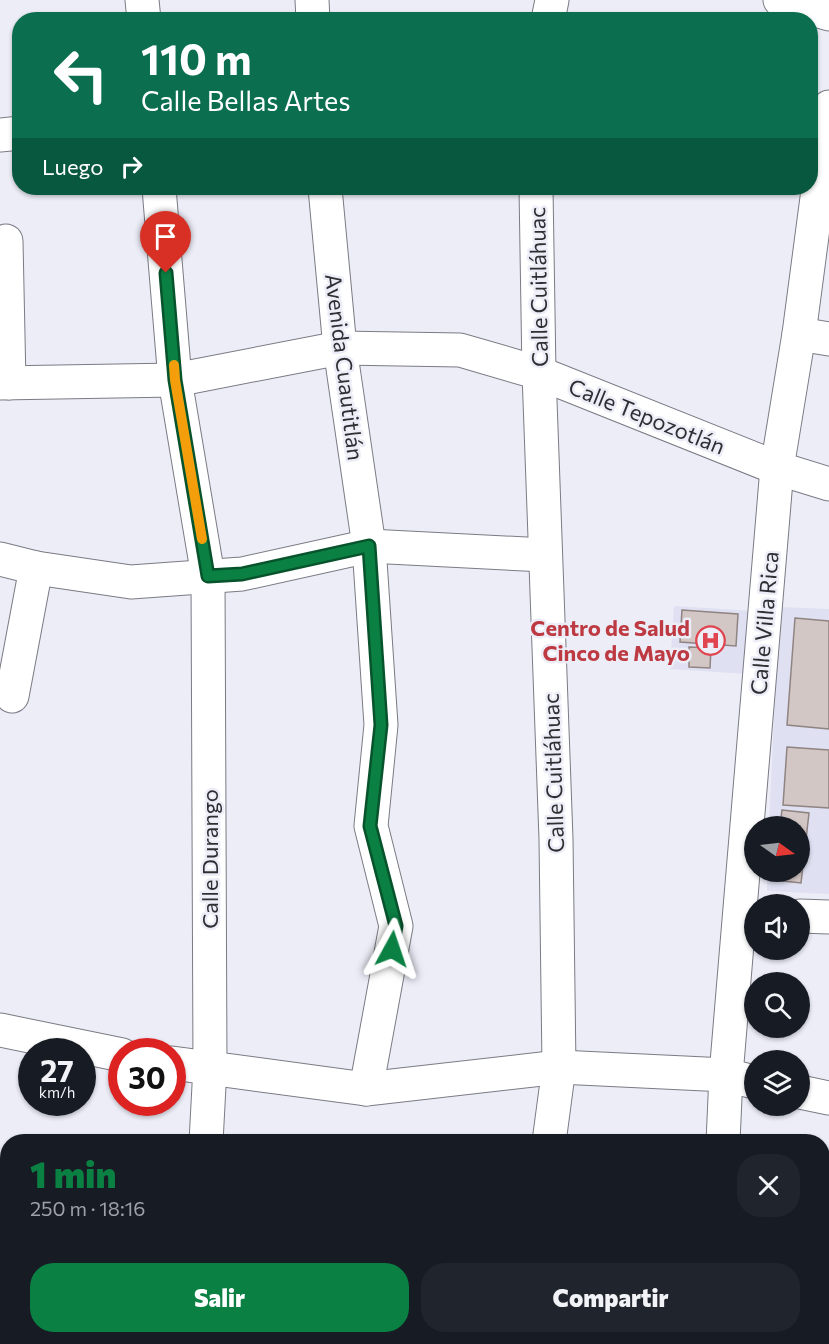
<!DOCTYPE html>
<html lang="es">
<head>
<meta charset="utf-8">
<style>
	body { margin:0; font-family:Commissioner,sans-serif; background:#20242c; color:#f1f3f6; height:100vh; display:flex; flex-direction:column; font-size:22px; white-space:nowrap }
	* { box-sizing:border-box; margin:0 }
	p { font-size:20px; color:#9ea1a6 }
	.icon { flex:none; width:33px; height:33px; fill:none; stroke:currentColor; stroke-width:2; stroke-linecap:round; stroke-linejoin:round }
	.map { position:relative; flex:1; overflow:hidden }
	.sheet { position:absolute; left:0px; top:1134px; width:830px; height:210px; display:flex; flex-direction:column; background:#171b24; border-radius:24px 24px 0 0; box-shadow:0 2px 4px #0004 }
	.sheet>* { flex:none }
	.banner { position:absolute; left:12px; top:12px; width:806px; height:183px; border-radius:24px; box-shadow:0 2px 4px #0004; background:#0b6e4f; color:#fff; overflow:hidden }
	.needle { width:39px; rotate:104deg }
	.fabs { position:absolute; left:744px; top:816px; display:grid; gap:12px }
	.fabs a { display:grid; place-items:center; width:66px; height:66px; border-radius:50%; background:#171b24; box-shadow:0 2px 4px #0004; font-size:30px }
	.speed { position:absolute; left:18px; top:1038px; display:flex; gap:12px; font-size:30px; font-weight:700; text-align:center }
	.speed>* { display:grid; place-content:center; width:78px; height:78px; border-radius:50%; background:#171b24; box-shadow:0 2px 4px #0004; line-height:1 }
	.speed small { font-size:15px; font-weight:400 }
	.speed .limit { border:9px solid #d22; background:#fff; color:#111 }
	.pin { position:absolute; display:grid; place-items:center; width:51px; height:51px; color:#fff; margin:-62px -26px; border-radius:50% 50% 50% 0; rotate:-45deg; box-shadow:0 0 6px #0007 }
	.pin .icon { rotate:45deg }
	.me { position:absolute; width:66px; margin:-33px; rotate:5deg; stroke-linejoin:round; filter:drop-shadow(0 0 4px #0008) }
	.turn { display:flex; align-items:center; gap:21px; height:126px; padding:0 30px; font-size:27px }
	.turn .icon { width:78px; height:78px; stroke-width:2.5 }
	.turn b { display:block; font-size:42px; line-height:51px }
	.then { display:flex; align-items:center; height:57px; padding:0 30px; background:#0003; gap:12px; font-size:22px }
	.round { display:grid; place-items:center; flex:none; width:63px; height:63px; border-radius:24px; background:#20242c }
	.overview { display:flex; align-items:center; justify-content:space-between; height:102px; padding:0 30px }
	h1 { font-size:36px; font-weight:800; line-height:45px; color:#0b8043 }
	.primary-button { display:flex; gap:12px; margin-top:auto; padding:12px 30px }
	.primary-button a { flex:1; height:69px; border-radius:24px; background:#0b8043; color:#fff; font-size:24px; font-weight:800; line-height:69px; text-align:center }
	.primary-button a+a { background:#20242c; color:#f1f3f6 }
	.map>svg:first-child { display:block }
	.built { fill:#dfe0f1 }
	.building { fill:#d3c7c5; stroke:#908483; stroke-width:1.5 }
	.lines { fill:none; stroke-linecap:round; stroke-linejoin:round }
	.minor-casing { stroke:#7a7b84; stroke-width:35 }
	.minor { stroke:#fff; stroke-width:33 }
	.route-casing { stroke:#07532c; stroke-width:15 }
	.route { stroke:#0b8043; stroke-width:10 }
	.slow { stroke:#f59e0b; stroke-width:10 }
	.labels { text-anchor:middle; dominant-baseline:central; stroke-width:5; stroke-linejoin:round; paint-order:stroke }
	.street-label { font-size:22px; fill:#2f2f33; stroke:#ecedf7 }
	.health-label { font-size:22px; font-weight:bold; fill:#be3a42; stroke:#ecedf7; text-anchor:end }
</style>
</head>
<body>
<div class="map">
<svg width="829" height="1344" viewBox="0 0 829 1344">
	<rect width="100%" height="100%" fill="#ecedf7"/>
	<g class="built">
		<path d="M674,606L753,611L748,674L670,669Z"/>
		<path d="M779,607L829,609V894L767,891V872H800V826H769Z"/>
	</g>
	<g class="building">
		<path d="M682,610L738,614L736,646L680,642Z"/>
		<path d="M795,618L829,621V729L787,725Z"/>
		<path d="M689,647L711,648L710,668L689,667Z"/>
		<path d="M787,747L829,750V808L783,805Z"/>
		<path d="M782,810L809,813L801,883L774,880L775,872H800V826H780Z"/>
	</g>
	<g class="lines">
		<defs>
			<g id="minor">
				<path d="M142,0L144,20"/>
				<path d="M312,0L313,20"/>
				<path d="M780,0L829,14"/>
				<path d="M548,20L552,0"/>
				<path d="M0,135L20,133"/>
				<path d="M159,188L175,380L208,576L210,1067L206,1142"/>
				<path d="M325,188L340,348L369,546L381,725L371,826L396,926L366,1089"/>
				<path d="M536,188L539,373L556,839L559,1067L549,1142"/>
				<path d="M6,241L9,383"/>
				<path d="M799,334L829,339"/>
				<path d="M0,383L175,380L340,348L460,350L539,373L777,468L829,484"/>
				<path d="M0,559L36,568L131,582L242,574L369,546L545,555"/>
				<path d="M12,696L36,568"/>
				<path d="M800,916L829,917"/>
				<path d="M0,1030L122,1055"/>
				<path d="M172,1063L366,1089L559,1067L726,1075L754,1082"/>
				<path d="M800,1092L829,1098"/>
				<path d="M723,1142L726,1075L777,468L799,334L829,107"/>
				<path d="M196,1344V1336"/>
				<path d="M521,1344L522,1336"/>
				<path d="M713,1344L714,1336"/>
			</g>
		</defs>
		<use href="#minor" class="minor-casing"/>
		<use href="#minor" class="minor"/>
	</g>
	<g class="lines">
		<defs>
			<path id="route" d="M166,273L175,380L208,576L242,574L369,546L381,725L370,826L396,926L392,949"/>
		</defs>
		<use href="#route" class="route-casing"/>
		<use href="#route" class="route"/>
		<path class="slow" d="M174,365L175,380L202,539"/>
	</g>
	<defs>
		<symbol id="hospital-ring" viewBox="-11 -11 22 22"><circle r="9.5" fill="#ecedf7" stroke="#e0444e" stroke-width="1.5"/><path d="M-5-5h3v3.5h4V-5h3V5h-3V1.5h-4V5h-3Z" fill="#e0444e"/></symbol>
	</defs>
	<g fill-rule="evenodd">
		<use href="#hospital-ring" x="694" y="624" width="33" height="33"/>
	</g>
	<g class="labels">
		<g class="street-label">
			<text transform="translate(538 287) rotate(-91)">Calle Cuitláhuac</text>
			<text transform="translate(345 367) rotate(83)">Avenida Cuautitlán</text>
			<text transform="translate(647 416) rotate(22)">Calle Tepozotlán</text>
			<text transform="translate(764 623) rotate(-85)">Calle Villa Rica</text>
			<text transform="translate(553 773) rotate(-92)">Calle Cuitláhuac</text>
			<text transform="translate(209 859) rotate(-90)">Calle Durango</text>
		</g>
		<g class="health-label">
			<text x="690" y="627">Centro de Salud<tspan x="690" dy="25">Cinco de Mayo</tspan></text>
		</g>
	</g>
</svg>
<div class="fabs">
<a><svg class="needle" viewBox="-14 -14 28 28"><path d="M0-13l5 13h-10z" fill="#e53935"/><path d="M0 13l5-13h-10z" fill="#9ea1a6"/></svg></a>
<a><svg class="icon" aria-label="sound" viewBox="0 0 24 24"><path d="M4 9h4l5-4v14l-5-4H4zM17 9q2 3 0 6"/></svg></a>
<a><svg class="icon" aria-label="search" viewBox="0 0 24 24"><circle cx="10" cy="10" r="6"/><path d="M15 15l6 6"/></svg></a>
<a><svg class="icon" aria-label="layers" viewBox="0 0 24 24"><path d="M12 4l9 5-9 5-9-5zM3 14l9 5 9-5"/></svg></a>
</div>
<div class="speed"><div>27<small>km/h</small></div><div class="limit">30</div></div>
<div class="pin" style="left:166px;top:273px;background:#d93025"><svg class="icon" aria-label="arrive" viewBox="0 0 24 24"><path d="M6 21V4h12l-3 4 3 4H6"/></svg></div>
<svg class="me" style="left:392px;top:949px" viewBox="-20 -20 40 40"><path d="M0-17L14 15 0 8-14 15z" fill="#0b8043" stroke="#fff" stroke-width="4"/></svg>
<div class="banner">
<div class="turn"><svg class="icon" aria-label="left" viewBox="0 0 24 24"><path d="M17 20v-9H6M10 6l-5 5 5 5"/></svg><div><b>110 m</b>Calle Bellas Artes</div></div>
<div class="then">Luego<svg class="icon" aria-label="right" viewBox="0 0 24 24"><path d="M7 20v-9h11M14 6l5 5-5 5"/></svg></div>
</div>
<section class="sheet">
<div class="overview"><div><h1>1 min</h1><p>250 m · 18:16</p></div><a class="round"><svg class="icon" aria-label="close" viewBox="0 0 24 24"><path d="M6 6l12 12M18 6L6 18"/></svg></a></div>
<div class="primary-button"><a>Salir</a><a>Compartir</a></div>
</section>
</div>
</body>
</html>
